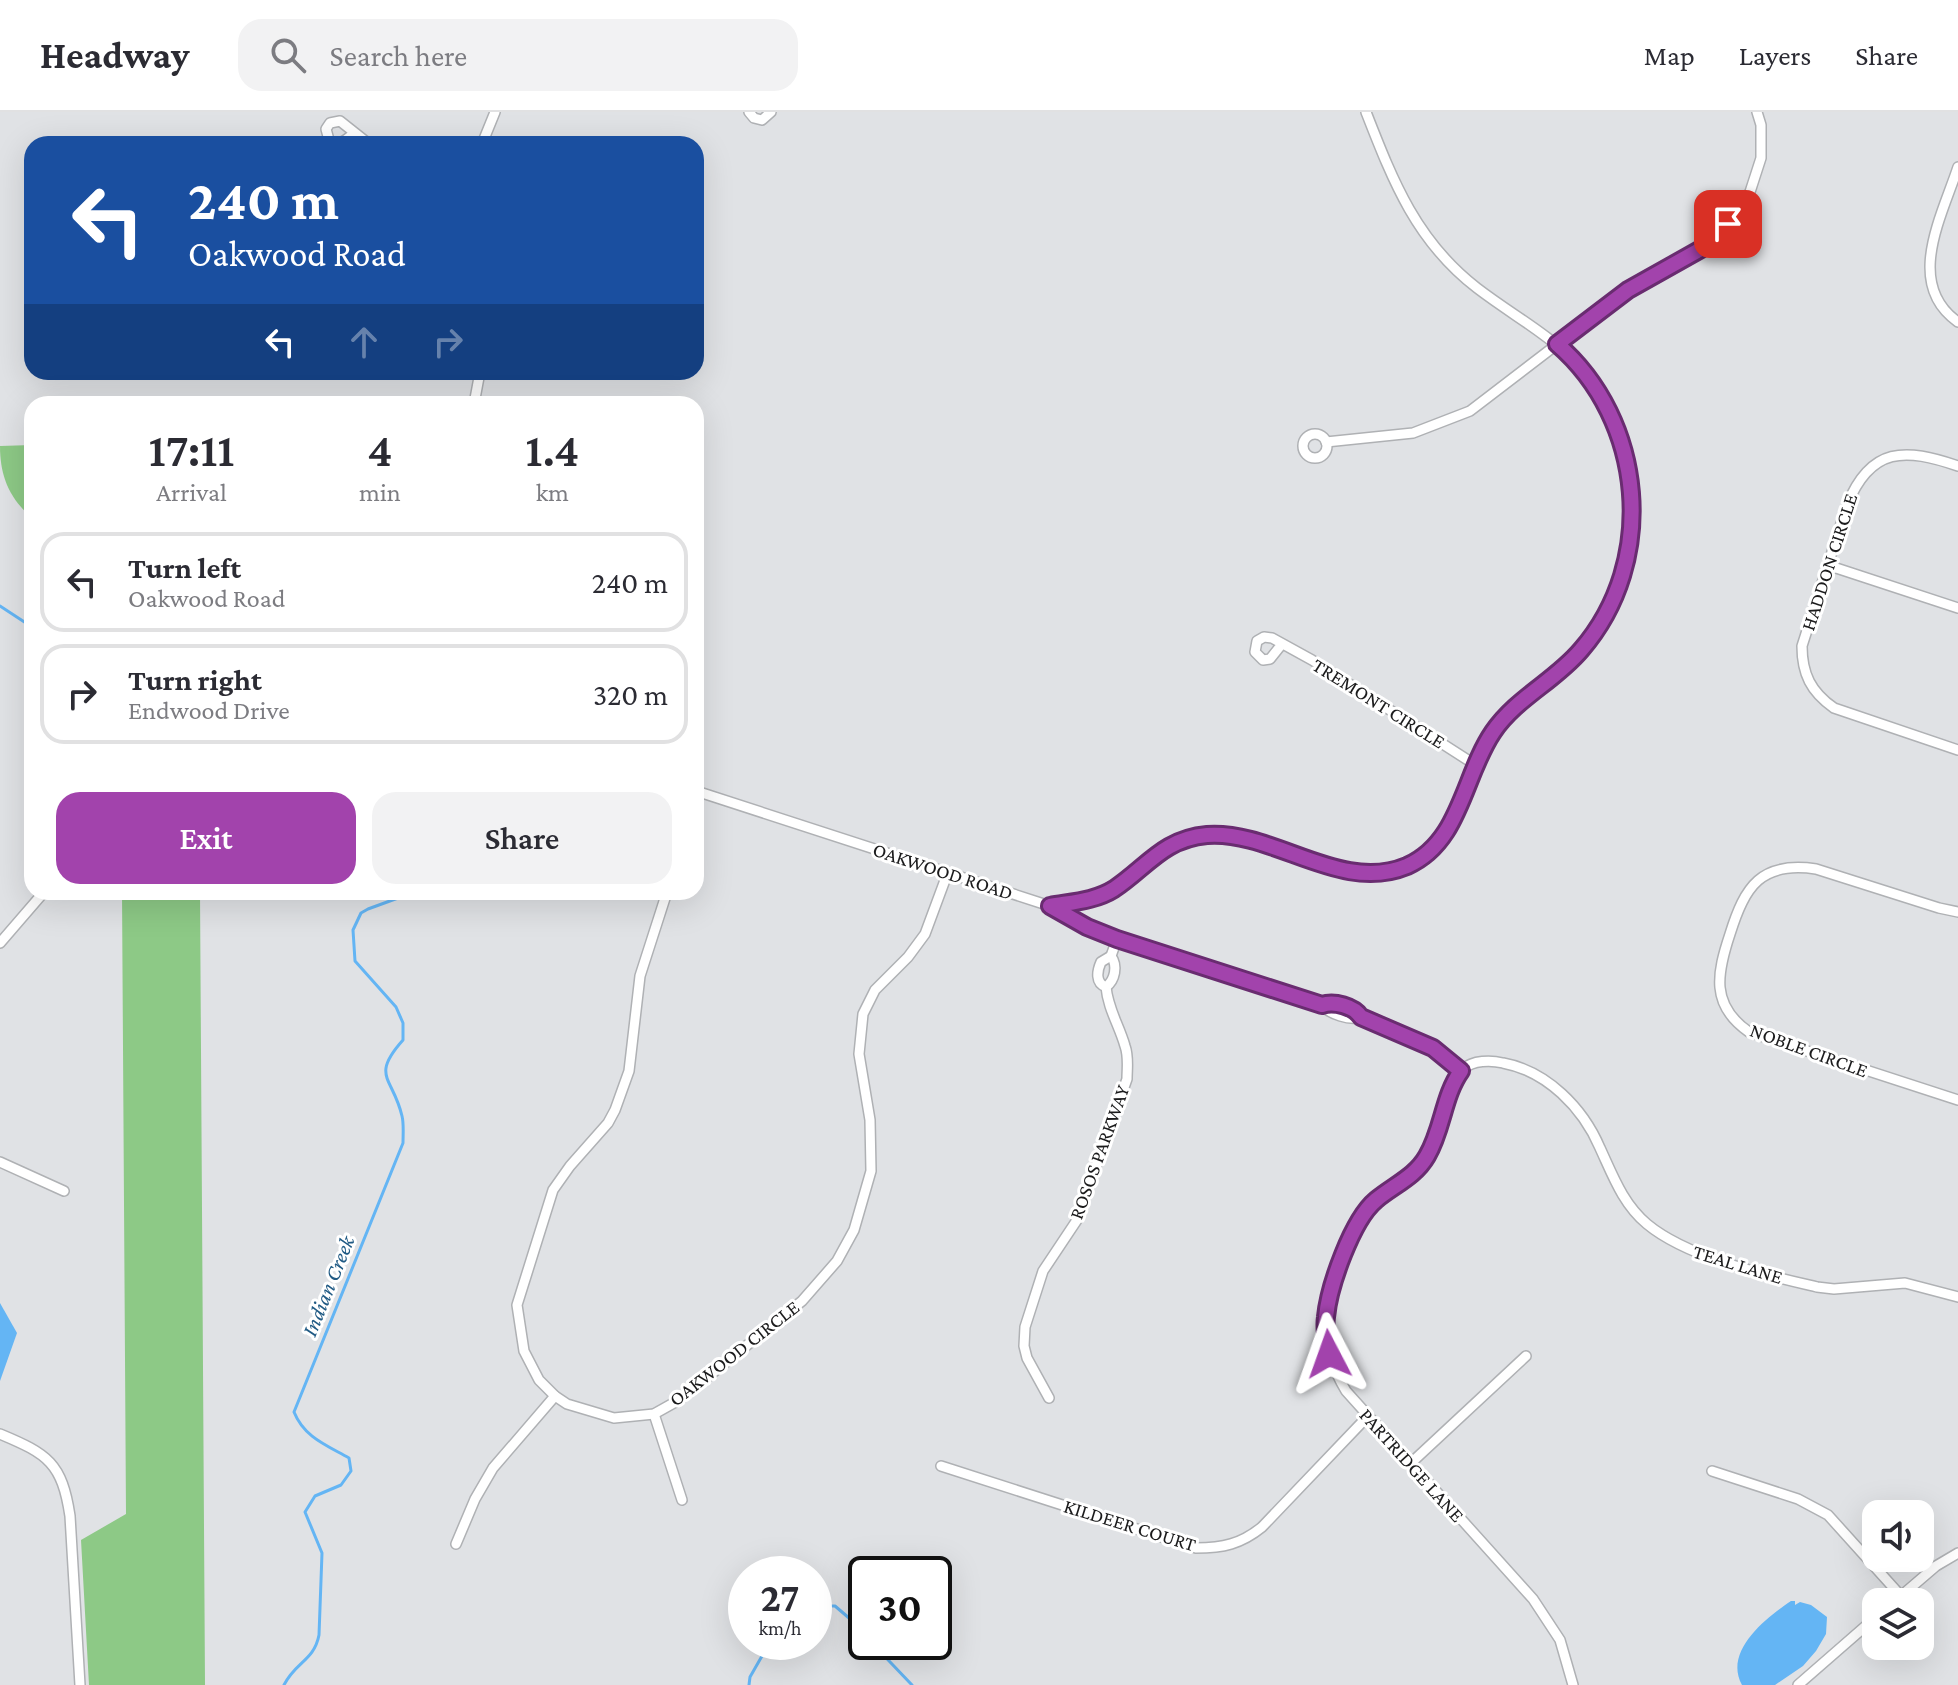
<!DOCTYPE html>
<html lang="en">
<head>
<meta charset="utf-8">
<style>
	body { margin:0; font-family:"Crimson Pro",serif; background:#f2f2f3; color:#2b2b33; height:100vh; display:flex; flex-direction:column; font-size:30px; white-space:nowrap }
	* { box-sizing:border-box; margin:0 }
	p { font-size:26px; color:#7c7c81 }
	.icon { flex:none; width:44px; height:44px; fill:none; stroke:currentColor; stroke-width:2; stroke-linecap:round; stroke-linejoin:round }
	.map { position:relative; flex:1; overflow:hidden }
	.panel { position:absolute; left:24px; top:284px; width:680px; height:504px; display:flex; flex-direction:column; background:#fff; border-radius:24px; box-shadow:0 8px 32px #0002 }
	.panel>* { flex:none }
	.hud { position:absolute; left:24px; top:24px; width:680px; height:244px; border-radius:24px; box-shadow:0 8px 32px #0002; background:#1a4fa0; color:#fff; overflow:hidden }
	.tools { position:absolute; left:1862px; top:1388px; display:grid; gap:16px }
	.tools a { display:grid; place-items:center; width:72px; height:72px; border-radius:16px; background:#fff; box-shadow:0 8px 32px #0002; font-size:40px }
	.speed { position:absolute; left:728px; top:1444px; display:flex; gap:16px; font-size:40px; font-weight:700; text-align:center }
	.speed>* { display:grid; place-content:center; width:104px; height:104px; border-radius:50%; background:#fff; box-shadow:0 8px 32px #0002; line-height:1 }
	.speed small { font-size:20px; font-weight:400 }
	.speed .limit { border:4px solid #111; border-radius:12px; background:#fff; color:#111 }
	.pin { position:absolute; display:grid; place-items:center; width:68px; height:68px; color:#fff; margin:-34px; border-radius:16px; box-shadow:0 4px 12px #0006 }
	.me { position:absolute; width:88px; margin:-44px; rotate:356deg; stroke-linejoin:round; filter:drop-shadow(0 0 6px #0008) }
	.turn { display:flex; align-items:center; gap:28px; height:168px; padding:0 32px; font-size:36px }
	.turn .icon { width:104px; height:104px; stroke-width:2.5 }
	.turn b { display:block; font-size:56px; line-height:68px }
	.lanes { display:flex; align-items:center; height:76px; padding:0 32px; background:#0003; justify-content:center; gap:40px; direction:ltr }
	.lanes .off { opacity:.35 }
	.eta { display:flex; justify-content:space-evenly; align-items:center; height:136px; text-align:center }
	.eta b { font-size:48px; font-weight:600; line-height:56px }
	.cta { display:flex; gap:16px; margin-top:auto; padding:16px 32px }
	.cta a { flex:1; height:92px; border-radius:24px; background:#a243ac; color:#fff; font-size:32px; font-weight:600; line-height:92px; text-align:center }
	.cta a+a { background:#f2f2f3; color:#2b2b33 }
	ul { padding:0; list-style:none }
	li { display:flex; align-items:center; gap:24px; height:100px; margin:0 16px 12px; padding:0 16px; border:4px solid #e1e1e2; border-radius:24px }
	li div { flex:1 }
	li b { display:block; font-size:30px }
	li em { font-style:normal }
	header { display:flex; align-items:center; gap:48px; box-sizing:border-box; height:112px; padding:0 40px; background:#fff; border-bottom:2px solid #e1e1e2 }
	header strong { font-size:38px }
	nav { display:flex; gap:44px; margin-inline-start:auto; font-size:28px }
	.search { width:560px; height:72px; background:#f2f2f3; display:flex; align-items:center; gap:20px; box-sizing:border-box; padding:0 28px; border-radius:24px; color:#7c7c81; font-size:30px }
	.map>svg:first-child { display:block }
	.green { fill:#8dc986 }
	.water { fill:#64b5f4 }
	.lines { fill:none; stroke-linecap:round; stroke-linejoin:round }
	.stream { stroke:#64b5f4; stroke-width:3 }
	.minor-casing { stroke:#afb1b4; stroke-width:12 }
	.minor { stroke:#fff; stroke-width:9 }
	.route-casing { stroke:#692c70; stroke-width:20 }
	.route { stroke:#a243ac; stroke-width:14 }
	.labels { text-anchor:middle; dominant-baseline:central; stroke-width:6; stroke-linejoin:round; paint-order:stroke }
	.street-label { font-size:20px; fill:#1b1b1c; stroke:#fff }
	.water-label { font-size:22px; font-style:italic; fill:#205a84; stroke:#fff }
</style>
</head>
<body>
<header>
<strong>Headway</strong>
<div class="search"><svg class="icon" aria-label="search" viewBox="0 0 24 24"><circle cx="10" cy="10" r="6"/><path d="M15 15l6 6"/></svg>Search here</div>
<nav><a>Map</a><a>Layers</a><a>Share</a></nav>
</header>
<div class="map">
<svg width="1958" height="1573" viewBox="0 0 1958 1573">
	<rect width="100%" height="100%" fill="#e0e2e5"/>
	<g class="green">
		<path d="M32,333V406C9,386 0,364 0,334Z"/>
		<path d="M122,780H200L205,1573H89L81,1428L126,1402Z"/>
	</g>
	<g class="water">
		<path d="M0,1191L17,1221L0,1269Z"/>
		<path d="M1791,1489H1795V1493L1800,1490L1811,1493L1827,1505L1826,1522L1816,1539L1803,1554L1775,1573H1742C1723,1539 1767,1505 1791,1489Z"/>
	</g>
	<g class="lines">
		<g class="stream">
			<path d="M0,494L32,515"/>
			<path d="M814,1494H835L856,1512L866,1524"/>
			<path d="M871,1530L912,1573"/>
			<path d="M284,1573C295,1550 314,1549 319,1523L322,1441L305,1400L315,1384L341,1373L351,1359L349,1346C326,1333 304,1325 294,1300L403,1031C403,1022 404,1012 402,1004C393,965 370,965 403,928V911L396,895L355,849L353,818L361,801L368,797L409,782V780"/>
			<path d="M749,1573L750,1565L770,1530"/>
		</g>
		<defs>
			<g id="minor">
				<path d="M749,0L754,6L762,8L771,0"/>
				<path d="M354,21C346,28 339,35 329,28L326,17L330,11L340,9L369,32"/>
				<path d="M482,32L495,0"/>
				<path d="M1958,55C1942,104 1904,172 1958,210"/>
				<path d="M474,292L480,260"/>
				<circle cx="1315" cy="334" r="12"/>
				<path d="M1326,330L1413,321L1470,299L1628,178L1701,137L1728,112L1750,80L1761,46V13L1757,0"/>
				<path d="M1958,354C1905,336 1871,334 1847,393L1802,534C1802,562 1811,580 1834,596L1958,638"/>
				<path d="M1827,453L1958,496"/>
				<path d="M1282,532L1270,547L1263,548L1255,540L1257,529L1264,525L1272,526L1312,548L1474,652"/>
				<path d="M696,679L1050,794L1087,815L1117,827L1322,893C1329,902 1350,909 1361,905"/>
				<path d="M696,692L700,681"/>
				<path d="M667,780L640,864L629,959L615,998L608,1011L570,1054L553,1078L517,1193L524,1239L539,1268L555,1284L567,1292L614,1306L654,1302L679,1288L802,1189L837,1149L854,1118L871,1059L870,1008L859,942L863,902L875,878L908,845L925,822L948,760"/>
				<path d="M1050,794C1072,790 1095,789 1114,777C1125,770 1133,759 1144,751C1166,733 1194,721 1223,723C1284,727 1347,781 1408,753C1461,729 1458,670 1487,628C1510,594 1537,584 1564,557C1627,495 1649,401 1617,319C1614,309 1611,298 1605,289C1569,230 1528,215 1477,176C1416,129 1393,69 1366,0"/>
				<path d="M1958,800L1939,796L1816,757C1761,749 1745,774 1730,822C1717,861 1710,893 1749,920L1958,988"/>
				<path d="M0,831L44,780"/>
				<path d="M1106,875C1115,868 1118,854 1111,844L1117,827"/>
				<path d="M1322,893C1335,889 1354,893 1361,905L1433,936L1461,959"/>
				<path d="M0,1050L64,1079"/>
				<path d="M1049,1286L1027,1246L1024,1234L1025,1215L1043,1159L1077,1108L1127,967C1127,956 1129,945 1125,934C1119,913 1108,897 1106,875C1095,871 1097,859 1101,850L1111,844"/>
				<path d="M654,1302L682,1388"/>
				<path d="M0,1322C48,1342 62,1351 70,1404L80,1573"/>
				<path d="M1411,1351L1526,1244"/>
				<path d="M941,1354L1196,1436C1223,1436 1241,1432 1262,1415L1368,1304"/>
				<path d="M1712,1359L1798,1387L1828,1403L1901,1484"/>
				<path d="M456,1432L475,1387L493,1356L555,1284"/>
				<path d="M1894,1490L1936,1454L1958,1441"/>
				<path d="M1573,1573L1560,1528L1533,1487L1346,1279C1312,1222 1329,1187 1349,1129C1365,1083 1403,1082 1426,1046C1442,1020 1439,979 1463,957C1473,948 1491,948 1503,951C1547,959 1583,996 1600,1036C1613,1064 1623,1092 1647,1112C1688,1146 1766,1163 1817,1175L1834,1177L1905,1171L1958,1185"/>
				<path d="M1798,1573L1876,1505"/>
			</g>
		</defs>
		<use href="#minor" class="minor-casing"/>
		<use href="#minor" class="minor"/>
	</g>
	<g class="lines">
		<defs>
			<path id="route" d="M1329,1242C1327,1229 1324,1218 1326,1205C1329,1174 1352,1108 1376,1088C1394,1073 1415,1065 1427,1044C1443,1017 1443,984 1461,959L1433,936L1361,905C1354,894 1334,889 1322,893L1117,827L1087,815L1050,794C1072,790 1095,789 1114,777C1147,755 1163,727 1207,723C1274,718 1340,782 1407,754C1461,730 1463,664 1493,620C1516,586 1555,569 1581,538C1658,449 1645,308 1557,232L1628,178L1701,137L1728,112"/>
		</defs>
		<use href="#route" class="route-casing"/>
		<use href="#route" class="route"/>
	</g>
	<g class="labels">
		<g class="street-label">
			<text transform="translate(1829 450) rotate(-72)">HADDON CIRCLE</text>
			<text transform="translate(1379 591) rotate(32)">TREMONT CIRCLE</text>
			<text transform="translate(943 759) rotate(18)">OAKWOOD ROAD</text>
			<text transform="translate(1809 938) rotate(20)">NOBLE CIRCLE</text>
			<text transform="translate(1099 1040) rotate(-70)">ROSOS PARKWAY</text>
			<text transform="translate(1738 1152) rotate(17)">TEAL LANE</text>
			<text transform="translate(734 1241) rotate(-38)">OAKWOOD CIRCLE</text>
			<text transform="translate(1412 1353) rotate(48)">PARTRIDGE LANE</text>
			<text transform="translate(1130 1413) rotate(17)">KILDEER COURT</text>
		</g>
		<g class="water-label">
			<text transform="translate(328 1174) rotate(-68)">Indian Creek</text>
		</g>
	</g>
</svg>
<div class="tools">
<a><svg class="icon" aria-label="sound" viewBox="0 0 24 24"><path d="M4 9h4l5-4v14l-5-4H4zM17 9q2 3 0 6"/></svg></a>
<a><svg class="icon" aria-label="layers" viewBox="0 0 24 24"><path d="M12 4l9 5-9 5-9-5zM3 14l9 5 9-5"/></svg></a>
</div>
<div class="speed"><div>27<small>km/h</small></div><div class="limit">30</div></div>
<div class="pin" style="left:1728px;top:112px;background:#d93025"><svg class="icon" aria-label="arrive" viewBox="0 0 24 24"><path d="M6 21V4h12l-3 4 3 4H6"/></svg></div>
<svg class="me" style="left:1329px;top:1242px" viewBox="-20 -20 40 40"><path d="M0-17L14 15 0 8-14 15z" fill="#a243ac" stroke="#fff" stroke-width="4"/></svg>
<div class="hud">
<div class="turn"><svg class="icon" aria-label="left" viewBox="0 0 24 24"><path d="M17 20v-9H6M10 6l-5 5 5 5"/></svg><div><b>240 m</b>Oakwood Road</div></div>
<div class="lanes"><svg class="icon" aria-label="left" viewBox="0 0 24 24"><path d="M17 20v-9H6M10 6l-5 5 5 5"/></svg><svg class="icon off" aria-label="ahead" viewBox="0 0 24 24"><path d="M12 20V5M6 11l6-6 6 6"/></svg><svg class="icon off" aria-label="right" viewBox="0 0 24 24"><path d="M7 20v-9h11M14 6l5 5-5 5"/></svg></div>
</div>
<section class="panel">
<div class="eta">
<div><b>17:11</b><p>Arrival</p></div>
<div><b>4</b><p>min</p></div>
<div><b>1.4</b><p>km</p></div>
</div>
<ul>
<li><svg class="icon" aria-label="left" viewBox="0 0 24 24"><path d="M17 20v-9H6M10 6l-5 5 5 5"/></svg><div><b>Turn left</b><p>Oakwood Road</p></div><em>240 m</em></li>
<li><svg class="icon" aria-label="right" viewBox="0 0 24 24"><path d="M7 20v-9h11M14 6l5 5-5 5"/></svg><div><b>Turn right</b><p>Endwood Drive</p></div><em>320 m</em></li>
</ul>
<div class="cta"><a>Exit</a><a>Share</a></div>
</section>
</div>
</body>
</html>
